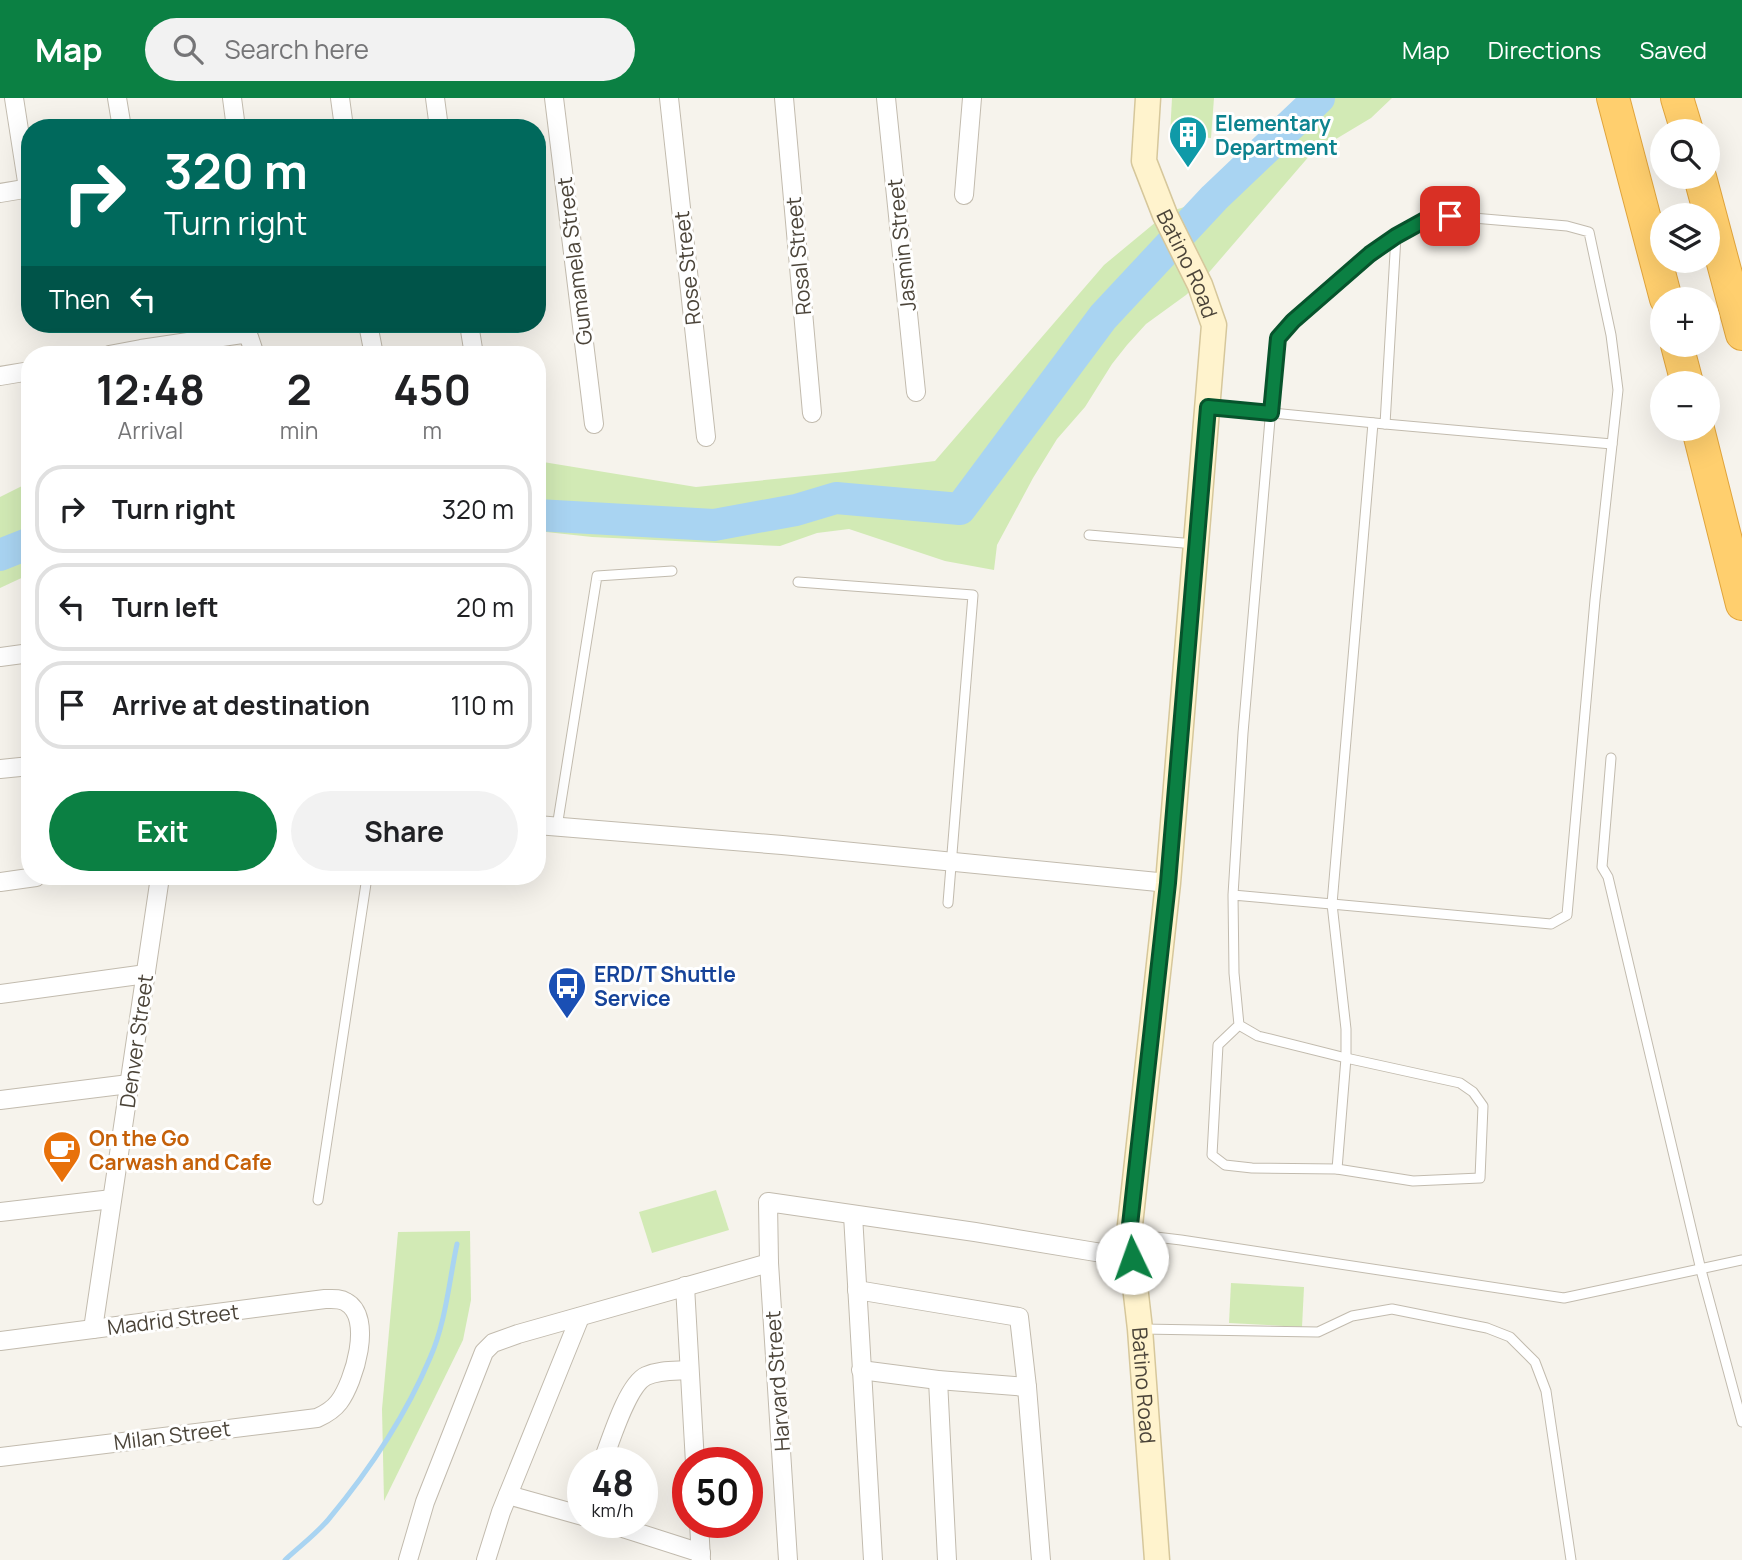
<!DOCTYPE html>
<html lang="en">
<head>
<meta charset="utf-8">
<style>
	body { margin:0; font-family:Manrope,sans-serif; background:#f2f2f2; color:#202124; height:100vh; display:flex; flex-direction:column; font-size:26px; white-space:nowrap }
	* { box-sizing:border-box; margin:0 }
	p { font-size:23px; color:#757577 }
	.icon { flex:none; width:38px; height:38px; fill:none; stroke:currentColor; stroke-width:2; stroke-linecap:round; stroke-linejoin:round }
	.map { position:relative; flex:1; overflow:hidden }
	.panel { position:absolute; left:21px; top:248px; width:525px; height:539px; display:flex; flex-direction:column; background:#fff; border-radius:28px; box-shadow:0 7px 28px #0002 }
	.panel>* { flex:none }
	.hud { position:absolute; left:21px; top:21px; width:525px; height:214px; border-radius:28px; box-shadow:0 7px 28px #0002; background:#00695c; color:#fff; overflow:hidden }
	.buttons { position:absolute; left:1650px; top:21px; display:grid; gap:14px }
	.buttons a { display:grid; place-items:center; width:70px; height:70px; border-radius:50%; background:#fff; box-shadow:0 7px 28px #0002; font-size:35px }
	.speed { position:absolute; left:567px; top:1349px; display:flex; gap:14px; font-size:35px; font-weight:700; text-align:center }
	.speed>* { display:grid; place-content:center; width:91px; height:91px; border-radius:50%; background:#fff; box-shadow:0 7px 28px #0002; line-height:1 }
	.speed small { font-size:18px; font-weight:400 }
	.speed .limit { border:10px solid #d22; background:#fff; color:#111 }
	.pin { position:absolute; display:grid; place-items:center; width:60px; height:60px; color:#fff; margin:-30px; border-radius:14px; box-shadow:0 4px 10px #0006 }
	.me { position:absolute; width:77px; margin:-38px; rotate:357deg; stroke-linejoin:round; filter:drop-shadow(0 0 5px #0008) }
	.turn { display:flex; align-items:center; gap:24px; height:147px; padding:0 28px; font-size:32px }
	.turn .icon { width:91px; height:91px; stroke-width:2.5 }
	.turn b { display:block; font-size:49px; line-height:60px }
	.then { display:flex; align-items:center; height:66px; padding:0 28px; background:#0003; gap:14px; font-size:26px }
	.eta { display:flex; justify-content:space-evenly; align-items:center; height:119px; text-align:center }
	.eta b { font-size:42px; font-weight:700; line-height:49px }
	.action { display:flex; gap:14px; margin-top:auto; padding:14px 28px }
	.action a { flex:1; height:80px; border-radius:42px; background:#0b8043; color:#fff; font-size:28px; font-weight:700; line-height:80px; text-align:center }
	.action a+a { background:#f2f2f2; color:#202124 }
	ul { padding:0; list-style:none }
	li { display:flex; align-items:center; gap:21px; height:88px; margin:0 14px 10px; padding:0 14px; border:4px solid #e0e0e0; border-radius:28px }
	li div { flex:1 }
	li b { display:block; font-size:26px }
	li em { font-style:normal }
	header { display:flex; align-items:center; gap:42px; box-sizing:border-box; height:98px; padding:0 35px; background:#0b8043; color:#fff }
	header strong { font-size:33px }
	nav { display:flex; gap:38px; margin-inline-start:auto; font-size:24px }
	.search { width:490px; height:63px; background:#f2f2f2; display:flex; align-items:center; gap:18px; box-sizing:border-box; padding:0 24px; border-radius:38px; color:#757577; font-size:26px }
	.map>svg:first-child { display:block }
	.green { fill:#d2eab5 }
	.lines { fill:none; stroke-linecap:round; stroke-linejoin:round }
	.stream { stroke:#a9d4f2; stroke-width:5 }
	.river { stroke:#a9d4f2; stroke-width:32 }
	.lane-casing { stroke:#c2bbae; stroke-width:11 }
	.street-casing { stroke:#c2bbae; stroke-width:20 }
	.secondary-casing { stroke:#d6c79b; stroke-width:27 }
	.highway-casing { stroke:#e0a43c; stroke-width:34 }
	.lane { stroke:#fff; stroke-width:9 }
	.street { stroke:#fff; stroke-width:18 }
	.secondary { stroke:#fff3cd; stroke-width:24 }
	.highway { stroke:#ffcf6e; stroke-width:32 }
	.route-casing { stroke:#07532c; stroke-width:18 }
	.route { stroke:#0b8043; stroke-width:12 }
	.labels { text-anchor:middle; dominant-baseline:central; stroke-width:6; stroke-linejoin:round; paint-order:stroke }
	.culture-label { font-size:21px; font-weight:bold; fill:#0d838f; stroke:#fff; text-anchor:start }
	.street-label { font-size:21px; fill:#4b4439; stroke:#fff }
	.transit-label { font-size:21px; font-weight:bold; fill:#164399; stroke:#fff; text-anchor:start }
	.food-label { font-size:21px; font-weight:bold; fill:#c56008; stroke:#fff; text-anchor:start }
</style>
</head>
<body>
<header>
<strong>Map</strong>
<div class="search"><svg class="icon" aria-label="search" viewBox="0 0 24 24"><circle cx="10" cy="10" r="6"/><path d="M15 15l6 6"/></svg>Search here</div>
<nav><a>Map</a><a>Directions</a><a>Saved</a></nav>
</header>
<div class="map">
<svg width="1742" height="1462" viewBox="0 0 1742 1462">
	<rect width="100%" height="100%" fill="#f6f3ec"/>
	<g class="green">
		<path d="M1172,0H1214L1211,40L1170,37Z"/>
		<path d="M1319,0H1392L1371,20L1311,56L1205,179L1186,197L1146,226L1127,247L1112,266L1085,309L1057,341L1033,380L997,447L994,472L945,463L849,431L817,435L780,448L592,439L537,433V363L696,389L845,374L935,363L1104,167L1168,114L1214,100Z"/>
		<path d="M30,384V476L0,490V399Z"/>
		<path d="M716,1092L729,1132L652,1155L639,1114Z"/>
		<path d="M470,1133L471,1202L463,1242L384,1403L382,1311L398,1134Z"/>
		<path d="M1231,1185L1304,1189L1302,1229L1229,1225Z"/>
	</g>
	<g class="lines">
		<path class="stream" d="M285,1462C299,1449 316,1436 328,1422C368,1374 406,1317 430,1260C446,1224 449,1183 457,1146"/>
		<g class="river">
			<path d="M537,417L714,427L796,412L836,400L960,411L1103,219L1214,100L1319,0"/>
			<path d="M0,457L30,445"/>
		</g>
		<defs>
			<g id="lane">
				<path d="M1210,309L1385,326L1612,346"/>
				<path d="M1385,326L1396,138"/>
				<path d="M1089,437L1195,446"/>
				<path d="M798,484L973,497L948,805"/>
				<path d="M1611,660L1602,769L1608,779L1701,1172L1742,1324"/>
				<path d="M557,729L597,478L672,473"/>
				<path d="M1233,797L1551,826L1567,817L1595,502L1618,292L1611,237L1589,134L1567,128L1450,118L1425,122L1396,138L1370,156L1293,223L1277,240L1243,635L1233,797L1234,875L1239,927L1218,947L1212,1057L1225,1067L1252,1070L1337,1071L1413,1083L1480,1080L1483,1008L1473,994L1460,985L1346,960L1258,938L1239,927"/>
				<path d="M1337,1071L1346,960V931L1332,806L1373,325"/>
				<path d="M318,1102L367,779"/>
				<path d="M1131,1136L1181,1142L1564,1200L1742,1162"/>
				<path d="M1142,1231L1318,1234L1352,1218L1392,1211L1487,1230L1510,1239L1535,1264L1546,1293L1571,1462"/>
			</g>
			<g id="street">
				<path d="M14,0L28,90"/>
				<path d="M117,0L122,30"/>
				<path d="M232,0L236,30"/>
				<path d="M340,0L343,22L341,30"/>
				<path d="M435,0L439,30"/>
				<path d="M554,0L594,326"/>
				<path d="M669,0L706,339"/>
				<path d="M784,0L812,315"/>
				<path d="M886,0L916,294"/>
				<path d="M0,95L30,90"/>
				<path d="M964,97L972,0"/>
				<path d="M368,226L374,257"/>
				<path d="M469,226L474,257"/>
				<path d="M109,257L141,251L242,236L249,239L255,257"/>
				<path d="M0,278L30,273"/>
				<path d="M0,559L30,555"/>
				<path d="M0,671L30,668"/>
				<path d="M537,727L782,747L1168,785"/>
				<path d="M0,784L36,779"/>
				<path d="M0,896L146,876"/>
				<path d="M0,1002L129,986"/>
				<path d="M0,1114L112,1101"/>
				<path d="M853,1117L873,1462"/>
				<path d="M685,1188L695,1365"/>
				<path d="M857,1192L1019,1219L1027,1289L1041,1462"/>
				<path d="M93,1231L160,779"/>
				<path d="M0,1243L325,1201C332,1201 340,1200 346,1204C374,1219 354,1284 339,1304C333,1312 326,1316 317,1320L0,1359"/>
				<path d="M861,1272L938,1282L1027,1289"/>
				<path d="M938,1282L947,1462"/>
				<path d="M602,1365C610,1345 627,1287 646,1278C659,1272 674,1273 689,1272"/>
				<path d="M508,1397L583,1418"/>
				<path d="M604,1424L701,1455"/>
				<path d="M699,1424L701,1462"/>
				<path d="M408,1462L425,1404L484,1254L493,1245L518,1236L769,1165"/>
				<path d="M486,1462L501,1414L580,1219"/>
				<path d="M788,1462L769,1165L768,1104L975,1134L1132,1160"/>
			</g>
			<g id="secondary">
				<path id="s1" d="M1148,0L1144,63L1165,117L1200,187L1214,227L1168,785L1129,1136L1140,1231L1157,1462"/>
			</g>
			<g id="highway">
				<path d="M1613,0L1666,201"/>
				<path d="M1677,0L1687,33"/>
				<path d="M1700,79L1742,236"/>
				<path d="M1677,247L1687,285"/>
				<path d="M1698,331L1742,506"/>
			</g>
		</defs>
		<use href="#lane" class="lane-casing"/>
		<use href="#street" class="street-casing"/>
		<use href="#secondary" class="secondary-casing"/>
		<use href="#highway" class="highway-casing"/>
		<use href="#lane" class="lane"/>
		<use href="#street" class="street"/>
		<use href="#secondary" class="secondary"/>
		<use href="#highway" class="highway"/>
	</g>
	<g class="lines">
		<defs>
			<path id="route" d="M1132,1160L1129,1136L1168,785L1208,309L1271,315L1278,240L1293,223L1370,156L1396,138L1425,122L1450,118"/>
		</defs>
		<use href="#route" class="route-casing"/>
		<use href="#route" class="route"/>
	</g>
	<defs>
		<symbol id="building-pin" viewBox="-11 -11 22 30"><path d="M0 17L-7.5 6A9.5 9.5 0 1 1 7.5 6Z" fill="#0f9aa8" stroke="#fff"/><path d="M-4-6H4V6H1V3H-1V6H-4ZM-2.5-4.3h1.7v1.8h-1.7ZM.8-4.3h1.7v1.8H.8ZM-2.5-1h1.7V.8h-1.7ZM.8-1h1.7V.8H.8Z" fill="#fff"/></symbol>
		<symbol id="bus-pin" viewBox="-11 -11 22 30"><path d="M0 17L-7.5 6A9.5 9.5 0 1 1 7.5 6Z" fill="#1a4fb4" stroke="#fff"/><path d="M-5-6H5V4H4V6H2V4H-2V6H-4V4H-5ZM-3.5-4V0h7V-4ZM-3.5 1.2v1.5H-2V1.2ZM2 1.2v1.5H3.5V1.2Z" fill="#fff"/></symbol>
		<symbol id="cafe-pin" viewBox="-11 -11 22 30"><path d="M0 17L-7.5 6A9.5 9.5 0 1 1 7.5 6Z" fill="#e8710a" stroke="#fff"/><path d="M-5.5-4.5H6V0H3Q3 3.5 0 3.5H-2.5Q-5.5 3.5-5.5 0ZM3-3.2v2h1.7v-2ZM-6 4.5H4V6H-6Z" fill="#fff"/></symbol>
	</defs>
	<g fill-rule="evenodd">
		<use href="#building-pin" x="1166" y="15" width="44" height="60"/>
		<use href="#bus-pin" x="545" y="866" width="44" height="60"/>
		<use href="#cafe-pin" x="40" y="1030" width="44" height="60"/>
	</g>
	<g class="labels">
		<g class="culture-label">
			<text x="1215" y="25">Elementary<tspan x="1215" dy="24">Department</tspan></text>
		</g>
		<g class="street-label">
			<text transform="translate(901 147) rotate(-96)">Jasmin Street</text>
			<text transform="translate(798 158) rotate(-95)">Rosal Street</text>
			<text transform="translate(574 163) rotate(-97)">Gumamela Street</text>
			<text stroke="none"><textPath href="#s1" startOffset="175">Batino Road</textPath></text>
			<text transform="translate(687 170) rotate(-96)">Rose Street</text>
			<text transform="translate(136 943) rotate(-82)">Denver Street</text>
			<text transform="translate(173 1221) rotate(-7)">Madrid Street</text>
			<text transform="translate(777 1283) rotate(-94)">Harvard Street</text>
			<text stroke="none"><textPath href="#s1" startOffset="1307">Batino Road</textPath></text>
			<text transform="translate(172 1337) rotate(-7)">Milan Street</text>
		</g>
		<g class="transit-label">
			<text x="594" y="876">ERD/T Shuttle<tspan x="594" dy="24">Service</tspan></text>
		</g>
		<g class="food-label">
			<text x="89" y="1040">On the Go<tspan x="89" dy="24">Carwash and Cafe</tspan></text>
		</g>
	</g>
</svg>
<div class="buttons">
<a><svg class="icon" aria-label="search" viewBox="0 0 24 24"><circle cx="10" cy="10" r="6"/><path d="M15 15l6 6"/></svg></a>
<a><svg class="icon" aria-label="layers" viewBox="0 0 24 24"><path d="M12 4l9 5-9 5-9-5zM3 14l9 5 9-5"/></svg></a>
<a>+</a>
<a>−</a>
</div>
<div class="speed"><div>48<small>km/h</small></div><div class="limit">50</div></div>
<div class="pin" style="left:1450px;top:118px;background:#d93025"><svg class="icon" aria-label="arrive" viewBox="0 0 24 24"><path d="M6 21V4h12l-3 4 3 4H6"/></svg></div>
<svg class="me" style="left:1132px;top:1160px" viewBox="-20 -20 40 40"><circle r="19" fill="#fff"/><path d="M0-13L10 11 0 6-10 11z" fill="#0b8043"/></svg>
<div class="hud">
<div class="turn"><svg class="icon" aria-label="right" viewBox="0 0 24 24"><path d="M7 20v-9h11M14 6l5 5-5 5"/></svg><div><b>320 m</b>Turn right</div></div>
<div class="then">Then<svg class="icon" aria-label="left" viewBox="0 0 24 24"><path d="M17 20v-9H6M10 6l-5 5 5 5"/></svg></div>
</div>
<section class="panel">
<div class="eta">
<div><b>12:48</b><p>Arrival</p></div>
<div><b>2</b><p>min</p></div>
<div><b>450</b><p>m</p></div>
</div>
<ul>
<li><svg class="icon" aria-label="right" viewBox="0 0 24 24"><path d="M7 20v-9h11M14 6l5 5-5 5"/></svg><div><b>Turn right</b></div><em>320 m</em></li>
<li><svg class="icon" aria-label="left" viewBox="0 0 24 24"><path d="M17 20v-9H6M10 6l-5 5 5 5"/></svg><div><b>Turn left</b></div><em>20 m</em></li>
<li><svg class="icon" aria-label="arrive" viewBox="0 0 24 24"><path d="M6 21V4h12l-3 4 3 4H6"/></svg><div><b>Arrive at destination</b></div><em>110 m</em></li>
</ul>
<div class="action"><a>Exit</a><a>Share</a></div>
</section>
</div>
</body>
</html>
